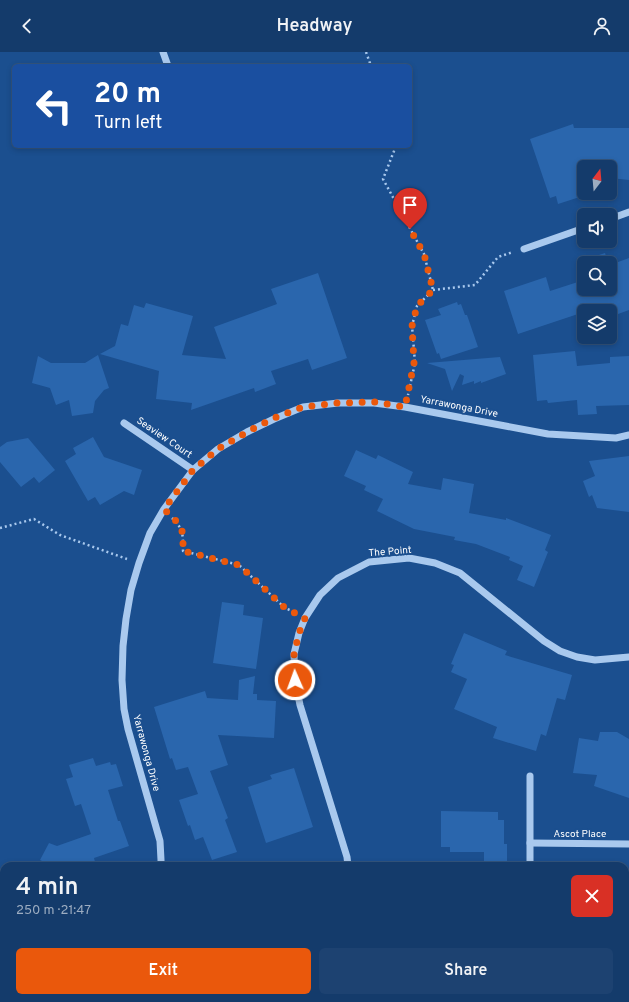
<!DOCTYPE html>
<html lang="en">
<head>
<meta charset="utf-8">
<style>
	body { margin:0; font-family:Overpass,sans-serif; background:#1d4271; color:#f1f3f6; height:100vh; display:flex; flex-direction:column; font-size:15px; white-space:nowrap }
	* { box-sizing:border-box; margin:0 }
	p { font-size:13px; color:#9dadc1 }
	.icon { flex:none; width:22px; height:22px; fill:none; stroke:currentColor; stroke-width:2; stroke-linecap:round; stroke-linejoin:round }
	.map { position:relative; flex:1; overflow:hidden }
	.details { position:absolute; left:0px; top:810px; width:629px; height:140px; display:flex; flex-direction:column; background:#143b6b; border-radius:12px 12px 0 0; box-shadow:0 2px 6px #0003,0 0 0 1px #33557e }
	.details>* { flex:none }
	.banner { position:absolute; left:12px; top:12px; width:400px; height:84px; border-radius:6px; box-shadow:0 2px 6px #0003,0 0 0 1px #33557e; background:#1a4fa0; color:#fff; overflow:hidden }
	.needle { width:26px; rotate:16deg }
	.buttons { position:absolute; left:577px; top:108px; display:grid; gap:8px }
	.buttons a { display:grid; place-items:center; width:40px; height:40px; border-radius:6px; background:#143b6b; box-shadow:0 2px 6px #0003,0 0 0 1px #33557e; font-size:20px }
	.pin { position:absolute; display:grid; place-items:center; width:34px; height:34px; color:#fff; margin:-41px -17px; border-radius:50% 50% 50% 0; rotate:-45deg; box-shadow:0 0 4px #0007 }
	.pin .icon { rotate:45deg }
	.me { position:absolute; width:44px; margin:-22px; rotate:358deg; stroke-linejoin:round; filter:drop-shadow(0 0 3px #0008) }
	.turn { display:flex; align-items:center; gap:14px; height:84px; padding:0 16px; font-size:18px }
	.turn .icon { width:52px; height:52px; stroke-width:2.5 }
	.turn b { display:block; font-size:28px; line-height:34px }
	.round { display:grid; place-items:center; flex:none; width:42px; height:42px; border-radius:6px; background:#1d4271 }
	.summary { display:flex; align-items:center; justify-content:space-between; height:68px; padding:0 16px }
	h1 { font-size:24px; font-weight:600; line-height:30px }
	.cta { display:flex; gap:8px; margin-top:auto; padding:8px 16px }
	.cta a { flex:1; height:46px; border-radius:6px; background:#ea580c; color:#fff; font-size:16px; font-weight:600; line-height:46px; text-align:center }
	.cta a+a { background:#1d4271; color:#f1f3f6 }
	header { display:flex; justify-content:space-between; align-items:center; height:52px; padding:0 16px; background:#143b6b; font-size:18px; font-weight:600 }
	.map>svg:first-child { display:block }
	.building { fill:#2a66ad }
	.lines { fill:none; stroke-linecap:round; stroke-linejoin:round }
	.path { stroke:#a9c9ee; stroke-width:2.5; stroke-dasharray:2 3; stroke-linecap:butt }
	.minor { stroke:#a9c9ee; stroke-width:7 }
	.route { stroke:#ea580c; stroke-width:7; stroke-dasharray:0 12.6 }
	.labels { text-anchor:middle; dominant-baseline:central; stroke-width:4; stroke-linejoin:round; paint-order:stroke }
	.street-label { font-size:10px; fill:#fff; stroke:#1b4f8f }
</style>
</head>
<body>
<header><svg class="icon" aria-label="back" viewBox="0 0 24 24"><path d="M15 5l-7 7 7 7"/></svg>Headway<svg class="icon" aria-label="person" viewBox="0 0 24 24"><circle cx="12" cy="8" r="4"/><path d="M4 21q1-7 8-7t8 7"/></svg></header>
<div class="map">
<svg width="629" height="950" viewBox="0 0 629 950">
	<rect width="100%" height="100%" fill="#1b4f8f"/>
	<g class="building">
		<path d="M573,72L574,76H629V128L610,126V115H584V124L579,123L584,137V141H585L586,143L558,152L556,144L550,146L530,87Z"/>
		<path d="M605,201L608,211H584V218L581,209Z"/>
		<path d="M629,206V258L610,265V259H584V260L518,282L504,239L546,225L550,239L584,228V237H610V213Z"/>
		<path d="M318,221L347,306L312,318L308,307L271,319L276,332L255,340L254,336L191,358L192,351L156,347L159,319L100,302L115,294L121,272L128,274L134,253L144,256L146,251L193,264L182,303L226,307L214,275L277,252L271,237Z"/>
		<path d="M457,250L458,253L461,252L465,263H467L478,295L441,307L439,301L437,302L425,268L441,263L438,257Z"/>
		<path d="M575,299L577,314L610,311V305L629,304V353L596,354L597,362L578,363L577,348L548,351L547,348L537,349L533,303Z"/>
		<path d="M98,303L109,336L104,338L95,349L93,361L72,364L69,348L56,353L50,336L32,331L38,304L51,311H85Z"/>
		<path d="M500,305L506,322L481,331V329L474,332V329L462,333L464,324L460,322L452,339L445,317L427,311Z"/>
		<path d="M93,385L104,405L142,418L134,443L124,439L100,453L95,445L88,449L65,409L76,402L73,396Z"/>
		<path d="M28,386L55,418L39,431L34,425L21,435L0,410V395L7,390Z"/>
		<path d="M356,398L376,407L378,403L413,420L408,432L441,438L443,426L474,432L469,461L506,468V466L551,483L545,498L548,500L534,535L517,528L523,514L509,508L510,505L476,492L454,488L455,485L414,477L377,459L383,447L364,438L366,434L344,424Z"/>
		<path d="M629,404V460L597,456L592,443L589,445L583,429L595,424L589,409Z"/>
		<path d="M222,550L244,553L243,563L263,566L256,617L213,611Z"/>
		<path d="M464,581L507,599L505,603L572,623L565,648L557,646L546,684L541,682L536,699L493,686L497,675L454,657L467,627L451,620L454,613L451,612Z"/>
		<path d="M255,624L253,642H257V648L276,649L274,686L218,683L228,713L210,719L228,766L225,768L237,800L212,808L203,785L195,788L190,773L188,774L179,748L198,742L188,715L176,718L172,706L170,707L154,655L205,639L207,646L238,648L239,628Z"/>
		<path d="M600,680H617L629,687V746L594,734L597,723L573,721L579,686L598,689Z"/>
		<path d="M93,706L96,714L110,710L111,713L116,712L123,734L108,738L118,769H120L129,794L94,806L96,814H49L48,812L40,808L49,791L57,794L91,782L81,752L75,754L66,727L73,725L69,713Z"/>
		<path d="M294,716L313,775L266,791L248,735L272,727L270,723Z"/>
		<path d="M441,759L498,760V768H504V792H507V812H484V800H450V795H441Z"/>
	</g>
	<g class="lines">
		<g class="path">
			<path d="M366,0L371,14"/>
			<path d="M396,94L383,127L424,202L433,238L417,254L412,274L415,311L408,343"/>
			<path d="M433,238L475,233L498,205L513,200"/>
			<path d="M172,466C184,477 183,484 183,499L239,513L285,556L294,560"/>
			<path d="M0,476L34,467L60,483L127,507"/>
		</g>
		<g class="minor">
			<path d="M163,0L168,14"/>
			<path d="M610,167L629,160"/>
			<path d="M524,197L584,176"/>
			<path d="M124,371L193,418"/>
			<path d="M530,791L629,792"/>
			<path d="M161,814V808L160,789L128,677L124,657L122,628L123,594L126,567L131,538L139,511L150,481L164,457L193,418L218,397L247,380L274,367L303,355L338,351H374L405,355L548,382L616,386L629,383"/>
			<path d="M348,814L347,805L300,653L295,628L294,602L299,581L305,566L320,543L338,526L369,510L409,506L435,511L460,521L544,589L560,599L577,605L595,608L629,605"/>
			<path d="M530,814V724"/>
			<path d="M191,946L194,950"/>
		</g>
	</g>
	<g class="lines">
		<path class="route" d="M295,628L294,602L299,581L305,566L285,556L239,513L183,499V481L177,470L164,457L193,418L218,397L247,380L274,366L303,355L338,351L374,350L405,355L414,311L412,274L417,254L433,238L424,202L410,177"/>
	</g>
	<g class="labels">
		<g class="street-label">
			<text transform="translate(459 355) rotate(11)">Yarrawonga Drive</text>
			<text transform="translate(164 386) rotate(34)">Seaview Court</text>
			<text transform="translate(390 500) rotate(-5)">The Point</text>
			<text transform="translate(146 701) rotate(75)">Yarrawonga Drive</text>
			<text x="580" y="782">Ascot Place</text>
		</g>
	</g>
</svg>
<div class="buttons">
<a><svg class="needle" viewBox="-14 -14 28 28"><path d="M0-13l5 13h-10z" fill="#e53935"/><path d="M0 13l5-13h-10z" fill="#9dadc1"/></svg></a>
<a><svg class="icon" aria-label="sound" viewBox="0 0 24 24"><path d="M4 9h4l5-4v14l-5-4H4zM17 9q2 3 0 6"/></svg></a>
<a><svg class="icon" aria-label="search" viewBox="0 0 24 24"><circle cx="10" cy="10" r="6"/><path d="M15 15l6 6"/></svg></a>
<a><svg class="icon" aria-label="layers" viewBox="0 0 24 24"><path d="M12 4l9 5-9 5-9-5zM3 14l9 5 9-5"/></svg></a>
</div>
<div class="pin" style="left:410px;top:177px;background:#d93025"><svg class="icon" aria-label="arrive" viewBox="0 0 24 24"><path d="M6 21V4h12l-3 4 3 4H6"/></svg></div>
<svg class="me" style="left:295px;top:628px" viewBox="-20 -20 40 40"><circle r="17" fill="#ea580c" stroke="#fff" stroke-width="3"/><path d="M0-11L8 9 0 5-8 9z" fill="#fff"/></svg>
<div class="banner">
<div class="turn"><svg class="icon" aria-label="left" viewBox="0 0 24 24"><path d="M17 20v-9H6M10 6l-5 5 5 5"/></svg><div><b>20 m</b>Turn left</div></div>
</div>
<section class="details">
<div class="summary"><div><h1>4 min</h1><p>250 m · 21:47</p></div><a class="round" style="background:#d93025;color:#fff"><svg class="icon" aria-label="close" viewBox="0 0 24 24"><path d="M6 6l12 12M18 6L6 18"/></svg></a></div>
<div class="cta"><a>Exit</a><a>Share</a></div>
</section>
</div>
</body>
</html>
